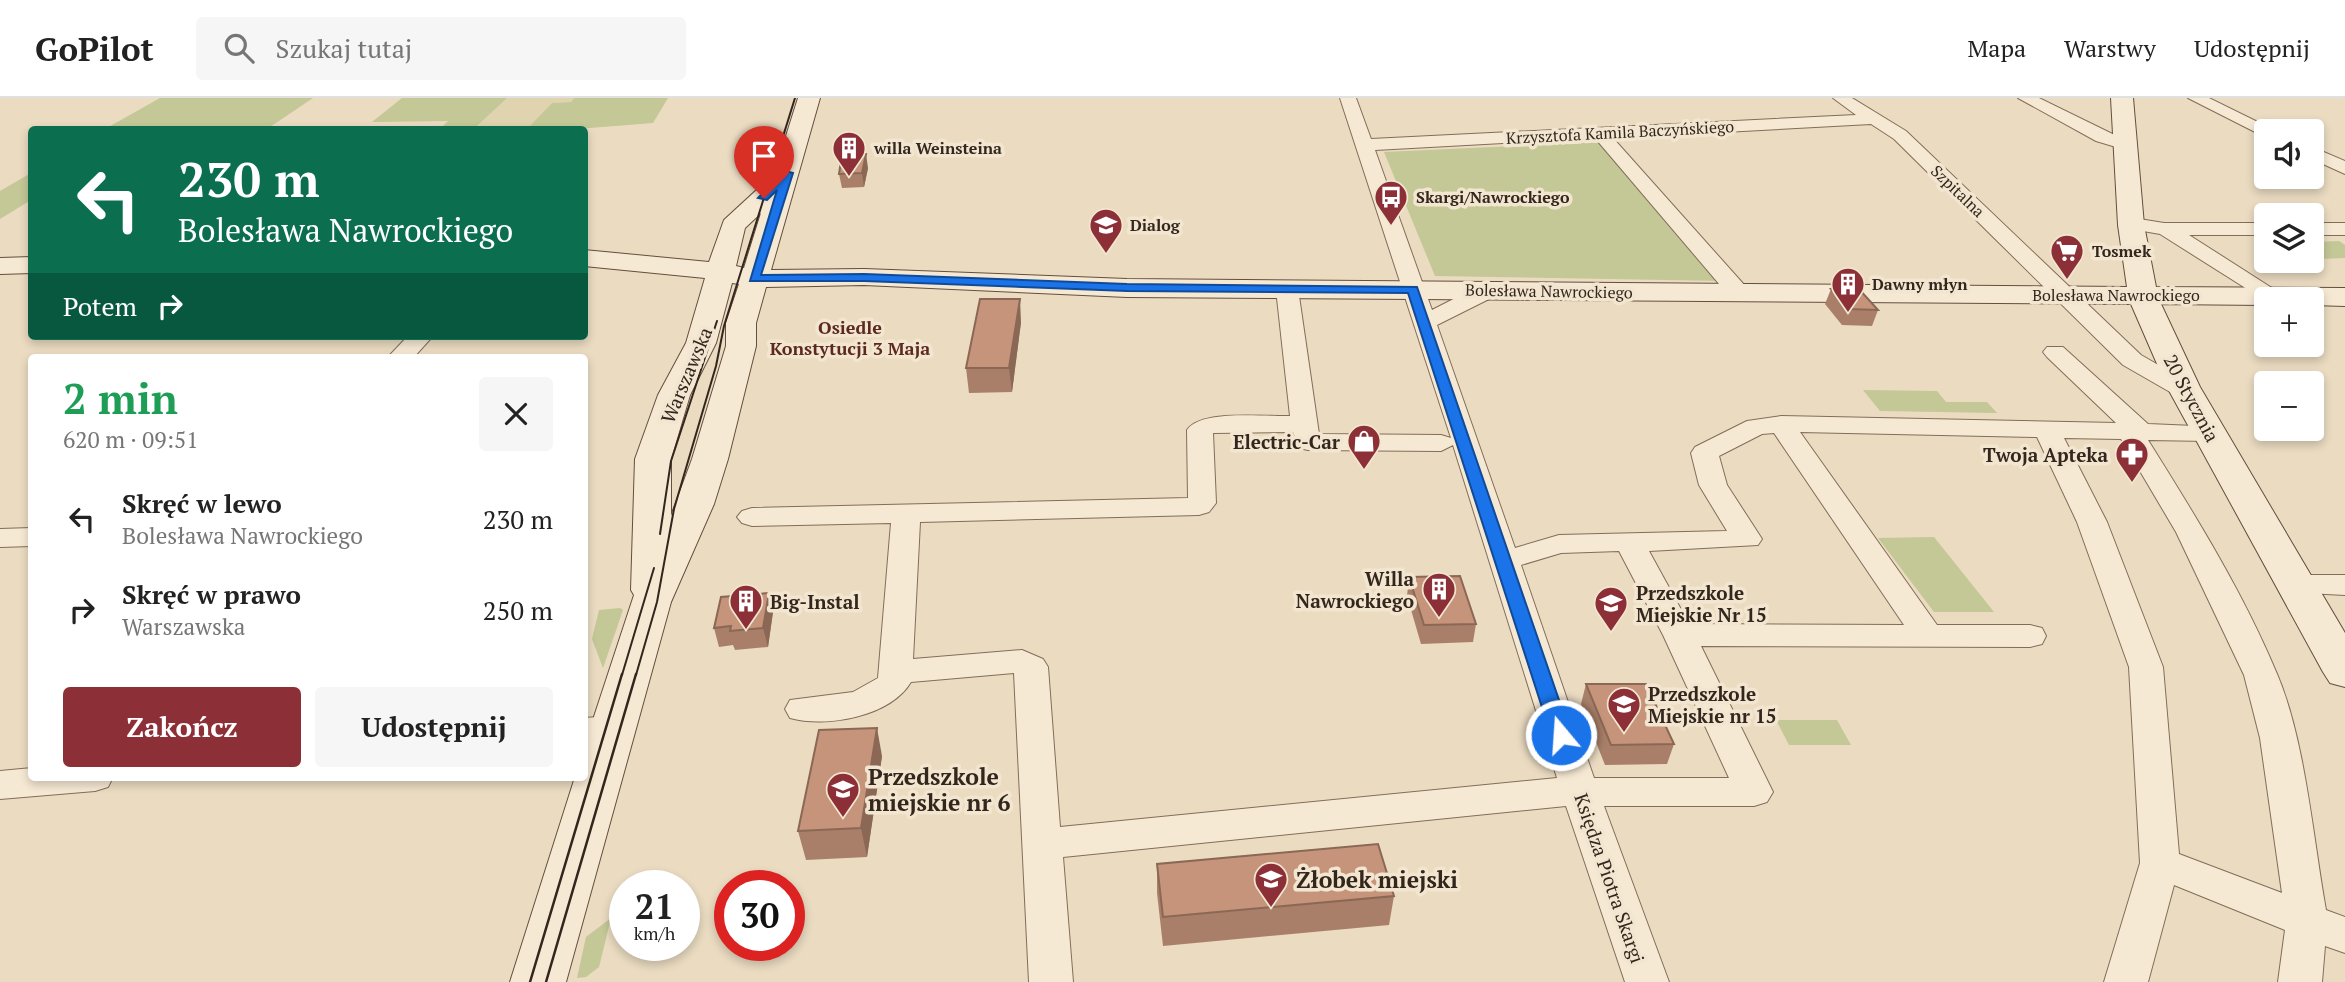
<!DOCTYPE html>
<html lang="pl">
<head>
<meta charset="utf-8">
<style>
	body { margin:0; font-family:"PT Serif",serif; background:#f6f6f6; color:#222; height:100vh; display:flex; flex-direction:column; font-size:26px; white-space:nowrap }
	* { box-sizing:border-box; margin:0 }
	p { font-size:23px; color:#767676 }
	.icon { flex:none; width:38px; height:38px; fill:none; stroke:currentColor; stroke-width:2; stroke-linecap:round; stroke-linejoin:round }
	.map { position:relative; flex:1; overflow:hidden }
	.side { position:absolute; left:28px; top:256px; width:560px; height:427px; display:flex; flex-direction:column; background:#fff; border-radius:7px; box-shadow:0 4px 10px #0003 }
	.side>* { flex:none }
	.hud { position:absolute; left:28px; top:28px; width:560px; height:214px; border-radius:7px; box-shadow:0 4px 10px #0003; background:#0b6e4f; color:#fff; overflow:hidden }
	.fabs { position:absolute; left:2254px; top:21px; display:grid; gap:14px }
	.fabs a { display:grid; place-items:center; width:70px; height:70px; border-radius:7px; background:#fff; box-shadow:0 4px 10px #0003; font-size:35px }
	.speed { position:absolute; left:609px; top:772px; display:flex; gap:14px; font-size:35px; font-weight:700; text-align:center }
	.speed>* { display:grid; place-content:center; width:91px; height:91px; border-radius:50%; background:#fff; box-shadow:0 4px 10px #0003; line-height:1 }
	.speed small { font-size:18px; font-weight:400 }
	.speed .limit { border:10px solid #d22; background:#fff; color:#111 }
	.pin { position:absolute; display:grid; place-items:center; width:60px; height:60px; color:#fff; margin:-72px -30px; border-radius:50% 50% 50% 0; rotate:-45deg; box-shadow:0 0 7px #0007 }
	.pin .icon { rotate:45deg }
	.me { position:absolute; width:77px; margin:-38px; rotate:342deg; stroke-linejoin:round; filter:drop-shadow(0 0 5px #0008) }
	.turn { display:flex; align-items:center; gap:24px; height:147px; padding:0 35px; font-size:32px }
	.turn .icon { width:91px; height:91px; stroke-width:2.5 }
	.turn b { display:block; font-size:49px; line-height:60px }
	.then { display:flex; align-items:center; height:66px; padding:0 35px; background:#0003; gap:14px; font-size:26px }
	.round { display:grid; place-items:center; flex:none; width:74px; height:74px; border-radius:7px; background:#f6f6f6 }
	.summary { display:flex; align-items:center; justify-content:space-between; height:119px; padding:0 35px }
	h1 { font-size:42px; font-weight:800; line-height:52px; color:#1e9e55 }
	.button { display:flex; gap:14px; margin-top:auto; padding:14px 35px }
	.button a { flex:1; height:80px; border-radius:7px; background:#8c2f36; color:#fff; font-size:28px; font-weight:800; line-height:80px; text-align:center }
	.button a+a { background:#f6f6f6; color:#222 }
	ul { padding:0; list-style:none }
	li { display:flex; align-items:center; gap:21px; height:91px; padding:0 35px }
	li div { flex:1 }
	li b { display:block; font-size:26px }
	li em { font-style:normal }
	header { display:flex; align-items:center; gap:42px; box-sizing:border-box; height:98px; padding:0 35px; background:#fff; border-bottom:2px solid #e0e0e0 }
	header strong { font-size:33px }
	nav { display:flex; gap:38px; margin-inline-start:auto; font-size:24px }
	.search { width:490px; height:63px; background:#f6f6f6; display:flex; align-items:center; gap:18px; box-sizing:border-box; padding:0 24px; border-radius:7px; color:#767676; font-size:26px }
	.map>svg:first-child { display:block }
	.farmland { fill:#dfd4af }
	.green { fill:#c4c796 }
	.lines { fill:none; stroke-linecap:round; stroke-linejoin:round }
	.street-casing { stroke:#826d5a; stroke-width:2 }
	.secondary-casing { stroke:#644e3e; stroke-width:2 }
	.street { fill:#f6e9d4; fill-rule:evenodd }
	.secondary { fill:#f6e9d4; fill-rule:evenodd }
	.tram-far1 { stroke:#33261d; stroke-width:2 }
	.tram { stroke:#33261d; stroke-width:2.5 }
	.wall { fill:#a97f69 }
	.shaded-wall { fill:#8a6855 }
	.building { fill:#c5947a; stroke:#8a6855; stroke-width:2 }
	.route { fill:#1a73e8; stroke:#114b97; stroke-width:2 }
	.labels { text-anchor:middle; dominant-baseline:central; stroke-width:7; stroke-linejoin:round; paint-order:stroke }
	.far-street-label { font-size:16px; fill:#33261d; stroke:#f2e6d0 }
	.far-poi-label { font-size:16px; font-weight:bold; fill:#33261d; stroke:#f2e6d0; text-anchor:start }
	.far-neighbourhood-label { font-size:18px; font-weight:bold; fill:#5c2920; stroke:#f2e6d0 }
	.street-label { font-size:19px; fill:#33261d; stroke:#f2e6d0 }
	.poi-label { font-size:19px; font-weight:bold; fill:#33261d; stroke:#f2e6d0; text-anchor:end }
	.near-poi-label { font-size:23px; font-weight:bold; fill:#33261d; stroke:#f2e6d0; text-anchor:start }
</style>
</head>
<body>
<header>
<strong>GoPilot</strong>
<div class="search"><svg class="icon" aria-label="search" viewBox="0 0 24 24"><circle cx="10" cy="10" r="6"/><path d="M15 15l6 6"/></svg>Szukaj tutaj</div>
<nav><a>Mapa</a><a>Warstwy</a><a>Udostępnij</a></nav>
</header>
<div class="map">
<svg width="2345" height="884" viewBox="0 0 2345 884">
	<rect width="100%" height="100%" fill="#eadbc1"/>
	<path class="farmland" d="M507,0H574L571,4L552,5L527,31L474,32Z"/>
	<g class="green">
		<path d="M160,0H313L267,31H105Z"/>
		<path d="M402,0H507L474,31H440L448,23L372,24Z"/>
		<path d="M574,0H668L653,25L577,31H527L552,5L571,4Z"/>
		<path d="M1601,44L1722,183L1435,178L1384,54Z"/>
		<path d="M31,75V102L0,121V93Z"/>
		<path d="M2339,143L2345,147V160L2321,161L2312,156V144Z"/>
		<path d="M1863,292L1937,293L1946,304H1987L1997,315L1880,313Z"/>
		<path d="M1934,439L1994,514H1934L1878,440Z"/>
		<path d="M620,510L623,512L603,570L592,541L599,512Z"/>
		<path d="M1776,622H1837L1851,647H1789Z"/>
		<path d="M611,820L599,869L586,879L577,880L586,839Z"/>
	</g>
	<g class="lines">
		<defs>
			<g id="street">
				<path d="M1340,0H1356L1371,41L1856,17L1833,0H1852L1906,33L2141,257L2195,288L2199,293L2195,298H2177L2123,267L1894,41L1871,26L1613,40L1747,190L1750,195L1747,200H1731L1595,40L1375,52L1432,212L1481,187L1489,185L1500,192L1497,197L1437,227L1515,450L1559,437L1727,433L1699,387L1691,355L1695,349L1747,323L1781,318L2116,325L2047,259L2043,254L2047,249H2063L2148,326L2218,329L2222,335L2218,341L2209,343L2148,342C2195,417 2243,494 2277,576C2305,641 2313,740 2326,812L2345,819V855L2325,848L2322,884H2278L2285,832L2174,787L2148,884H2104L2140,765L2129,569L2077,424L2037,339L1800,334L1937,527H2030L2042,530L2046,538L2042,546L2030,549L1701,548L1773,694L1767,704L1754,708H1604L1669,884H1625L1566,708L1063,759L1073,884H1029L1014,575L911,584C890,619 826,630 790,620L785,611L790,602L853,594L878,580L891,425L752,428L742,425L737,419L742,413L752,410L1188,400L1187,332C1201,311 1265,319 1290,318L1276,191L1287,184L1298,191L1319,336L1441,337L1451,340ZM1293,334L1299,350L1308,352L1441,353L1453,347L1557,680L1060,729L1048,569L1043,561L1022,552L913,561L920,424L1199,417L1209,414L1216,405L1213,335ZM1774,335L1904,527L1689,526L1649,453L1758,447L1762,441L1727,387L1719,358L1762,336ZM2064,340L2121,341L2176,434L2244,577L2260,640L2282,795L2179,756L2163,569L2107,424ZM1619,453L1663,537L1729,680H1594L1521,467L1561,455Z"/>
				<path d="M2018,0H2039L2135,47L2126,52L2096,43Z"/>
				<path d="M2188,0H2209L2276,33H2266V38L2261,37Z"/>
				<path d="M2312,49L2345,63V76L2312,61Z"/>
				<path d="M2133,120L2164,125H2266V137H2189L2286,199L2266,203L2160,136L2126,130L2123,126Z"/>
				<rect x="2312" y="125" width="33" height="12"/>
				<path d="M408,238H433L414,259H388Z"/>
				<path d="M32,430V448L0,449V431Z"/>
				<path d="M2299,477H2345V497L2288,494L2283,487L2288,480Z"/>
				<path d="M613,618L626,622L631,631L626,640L584,646V620Z"/>
				<path d="M32,670V679H113L108,689L95,693L0,701V673Z"/>
			</g>
			<g id="secondary">
				<path d="M798,0H820L771,172L864,171L1127,181L2127,189L2118,127L2111,0H2133L2144,127L2156,189L2345,190V208L2312,207V201H2266V207L2161,206L2200,289L2345,535V589L2330,585L2323,574L2167,289L2131,206L1127,199L864,187L766,189L756,225V248L728,361L714,406L671,504L566,884H510L575,679H584V649L634,497L631,492L635,361L658,297L686,245L705,180L584,168V152L709,164L724,122L774,76ZM761,115L744,170L736,168L745,130ZM732,185L739,186L726,225V248L692,361L671,418V361L690,297L716,245Z"/>
				<path d="M32,159V175L0,176V160Z"/>
			</g>
		</defs>
		<use href="#street" class="street-casing"/>
		<use href="#secondary" class="secondary-casing"/>
		<use href="#street" class="street"/>
		<use href="#secondary" class="secondary"/>
		<g class="tram-far1">
			<path d="M660,436L671,363L717,223"/>
			<path d="M622,577L654,470"/>
			<path d="M636,577L657,504L674,411L716,268L724,228L795,0"/>
		</g>
		<g class="tram">
			<path d="M530,884L622,576"/>
			<path d="M546,884L636,576"/>
		</g>
	</g>
	<g class="wall">
		<path d="M868,70L864,89L842,90L839,76Z"/>
		<path d="M1831,191L1878,212L1872,228L1842,227L1825,206Z"/>
		<path d="M1021,224L1012,294L969,295L966,270Z"/>
		<path d="M1409,479L1476,526L1473,544L1421,546L1407,498Z"/>
		<path d="M773,514L768,549L735,552L733,547L719,549L714,530Z"/>
		<path d="M1586,586L1674,646L1667,666L1605,667L1581,606Z"/>
		<path d="M882,658L867,759L806,762L798,733Z"/>
		<path d="M1157,766L1394,798L1389,827L1163,848L1157,795Z"/>
	</g>
	<g class="shaded-wall">
		<path d="M866,56L868,70L864,89L862,75Z"/>
		<path d="M1020,201L1021,224L1012,294L1009,270Z"/>
		<path d="M769,495L773,514L768,549L763,530Z"/>
		<path d="M877,630L882,658L867,759L861,730Z"/>
	</g>
	<g class="building">
		<path d="M866,56L862,75L839,76L842,57Z"/>
		<path d="M1831,191H1859L1878,212L1848,211Z"/>
		<path d="M980,201H1020L1009,270H966Z"/>
		<path d="M1460,478L1476,526L1424,527L1409,479Z"/>
		<path d="M769,495L763,530L730,533L731,528L714,530L721,499Z"/>
		<path d="M1586,586H1646L1674,646L1611,647Z"/>
		<path d="M877,630L861,730L798,733L819,632Z"/>
		<path d="M1378,746L1394,798L1163,819L1157,766Z"/>
	</g>
	<path class="route" d="M785,73L793,75L761,177L864,176L1127,186L1417,189L1571,637L1568,642H1554L1551,637L1408,195L1127,193L864,183H750L777,92L767,102L758,100Z"/>
	<defs>
		<symbol id="building-pin" viewBox="-11 -11 22 30"><path d="M0 17L-7.5 6A9.5 9.5 0 1 1 7.5 6Z" fill="#8c2f36" stroke="#f2e6d0"/><path d="M-4-6H4V6H1V3H-1V6H-4ZM-2.5-4.3h1.7v1.8h-1.7ZM.8-4.3h1.7v1.8H.8ZM-2.5-1h1.7V.8h-1.7ZM.8-1h1.7V.8H.8Z" fill="#fff"/></symbol>
		<symbol id="bus-pin" viewBox="-11 -11 22 30"><path d="M0 17L-7.5 6A9.5 9.5 0 1 1 7.5 6Z" fill="#8c2f36" stroke="#f2e6d0"/><path d="M-5-6H5V4H4V6H2V4H-2V6H-4V4H-5ZM-3.5-4V0h7V-4ZM-3.5 1.2v1.5H-2V1.2ZM2 1.2v1.5H3.5V1.2Z" fill="#fff"/></symbol>
		<symbol id="school-pin" viewBox="-11 -11 22 30"><path d="M0 17L-7.5 6A9.5 9.5 0 1 1 7.5 6Z" fill="#8c2f36" stroke="#f2e6d0"/><path d="M0-5L7-2L0 1L-7-2ZM-4 1L0 2.5L4 1V4Q0 6-4 4Z" fill="#fff"/></symbol>
		<symbol id="supermarket-pin" viewBox="-11 -11 22 30"><path d="M0 17L-7.5 6A9.5 9.5 0 1 1 7.5 6Z" fill="#8c2f36" stroke="#f2e6d0"/><path d="M-6-5.5h2.5l.6 2H6L4.5 2H-2.5L-4.4-4H-6ZM-1.5 3.2a1.3 1.3 0 1 0 .1 0ZM3 3.2a1.3 1.3 0 1 0 .1 0Z" fill="#fff"/></symbol>
		<symbol id="shop-pin" viewBox="-11 -11 22 30"><path d="M0 17L-7.5 6A9.5 9.5 0 1 1 7.5 6Z" fill="#8c2f36" stroke="#f2e6d0"/><path d="M-5-2.5h2.3a2.7 3.5 0 0 1 5.4 0H5L5.5 6h-11ZM-1.5-2.5h3a1.5 2.3 0 0 0-3 0Z" fill="#fff"/></symbol>
		<symbol id="pharmacy-pin" viewBox="-11 -11 22 30"><path d="M0 17L-7.5 6A9.5 9.5 0 1 1 7.5 6Z" fill="#8c2f36" stroke="#f2e6d0"/><path d="M-2-6h4v4h4v4h-4v4h-4v-4h-4v-4h4Z" fill="#fff"/></symbol>
	</defs>
	<g fill-rule="evenodd">
		<use href="#building-pin" x="830" y="31" width="38" height="52"/>
		<use href="#bus-pin" x="1372" y="80" width="38" height="52"/>
		<use href="#school-pin" x="1087" y="108" width="38" height="52"/>
		<use href="#supermarket-pin" x="2048" y="134" width="38" height="52"/>
		<use href="#building-pin" x="1829" y="167" width="38" height="52"/>
		<use href="#shop-pin" x="1345" y="324" width="38" height="52"/>
		<use href="#pharmacy-pin" x="2113" y="337" width="38" height="52"/>
		<use href="#building-pin" x="1420" y="472" width="38" height="52"/>
		<use href="#building-pin" x="727" y="484" width="38" height="52"/>
		<use href="#school-pin" x="1592" y="486" width="38" height="52"/>
		<use href="#school-pin" x="1605" y="587" width="38" height="52"/>
		<use href="#school-pin" x="824" y="672" width="38" height="52"/>
		<use href="#school-pin" x="1252" y="762" width="38" height="52"/>
	</g>
	<g class="labels">
		<g class="far-street-label">
			<text transform="translate(1620 34) rotate(-3)">Krzysztofa Kamila Baczyńskiego</text>
			<text transform="translate(1958 93) rotate(44)">Szpitalna</text>
			<text transform="translate(1549 193) rotate(1)">Bolesława Nawrockiego</text>
			<text x="2116" y="197">Bolesława Nawrockiego</text>
		</g>
		<g class="far-poi-label">
			<text x="874" y="50">willa Weinsteina</text>
			<text x="1416" y="99">Skargi/Nawrockiego</text>
			<text x="1130" y="127">Dialog</text>
			<text x="2092" y="153">Tosmek</text>
			<text x="1872" y="186">Dawny młyn</text>
		</g>
		<g class="far-neighbourhood-label">
			<text x="850" y="229">Osiedle<tspan x="850" dy="21">Konstytucji 3 Maja</tspan></text>
		</g>
		<g class="street-label">
			<text transform="translate(686 277) rotate(-67)">Warszawska</text>
			<text transform="translate(2192 300) rotate(62)">20 Stycznia</text>
			<text transform="translate(1610 780) rotate(71)">Księdza Piotra Skargi</text>
		</g>
		<g class="poi-label">
			<text x="1340" y="343">Electric-Car</text>
			<text x="2108" y="356">Twoja Apteka</text>
			<text x="1414" y="480">Willa<tspan x="1414" dy="22">Nawrockiego</tspan></text>
			<text x="1636" y="494" text-anchor="start">Przedszkole<tspan x="1636" dy="22">Miejskie Nr 15</tspan></text>
			<text x="770" y="503" text-anchor="start">Big-Instal</text>
			<text x="1648" y="595" text-anchor="start">Przedszkole<tspan x="1648" dy="22">Miejskie nr 15</tspan></text>
		</g>
		<g class="near-poi-label">
			<text x="868" y="678">Przedszkole<tspan x="868" dy="26">miejskie nr 6</tspan></text>
			<text x="1296" y="781">Żłobek miejski</text>
		</g>
	</g>
</svg>
<div class="fabs">
<a><svg class="icon" aria-label="sound" viewBox="0 0 24 24"><path d="M4 9h4l5-4v14l-5-4H4zM17 9q2 3 0 6"/></svg></a>
<a><svg class="icon" aria-label="layers" viewBox="0 0 24 24"><path d="M12 4l9 5-9 5-9-5zM3 14l9 5 9-5"/></svg></a>
<a>+</a>
<a>−</a>
</div>
<div class="speed"><div>21<small>km/h</small></div><div class="limit">30</div></div>
<div class="pin" style="left:764px;top:100px;background:#d93025"><svg class="icon" aria-label="arrive" viewBox="0 0 24 24"><path d="M6 21V4h12l-3 4 3 4H6"/></svg></div>
<svg class="me" style="left:1561px;top:637px" viewBox="-20 -20 40 40"><circle r="17" fill="#1a73e8" stroke="#fff" stroke-width="3"/><path d="M0-11L8 9 0 5-8 9z" fill="#fff"/></svg>
<div class="hud">
<div class="turn"><svg class="icon" aria-label="left" viewBox="0 0 24 24"><path d="M17 20v-9H6M10 6l-5 5 5 5"/></svg><div><b>230 m</b>Bolesława Nawrockiego</div></div>
<div class="then">Potem<svg class="icon" aria-label="right" viewBox="0 0 24 24"><path d="M7 20v-9h11M14 6l5 5-5 5"/></svg></div>
</div>
<section class="side">
<div class="summary"><div><h1>2 min</h1><p>620 m · 09:51</p></div><a class="round"><svg class="icon" aria-label="close" viewBox="0 0 24 24"><path d="M6 6l12 12M18 6L6 18"/></svg></a></div>
<ul>
<li><svg class="icon" aria-label="left" viewBox="0 0 24 24"><path d="M17 20v-9H6M10 6l-5 5 5 5"/></svg><div><b>Skręć w lewo</b><p>Bolesława Nawrockiego</p></div><em>230 m</em></li>
<li><svg class="icon" aria-label="right" viewBox="0 0 24 24"><path d="M7 20v-9h11M14 6l5 5-5 5"/></svg><div><b>Skręć w prawo</b><p>Warszawska</p></div><em>250 m</em></li>
</ul>
<div class="button"><a>Zakończ</a><a>Udostępnij</a></div>
</section>
</div>
</body>
</html>
